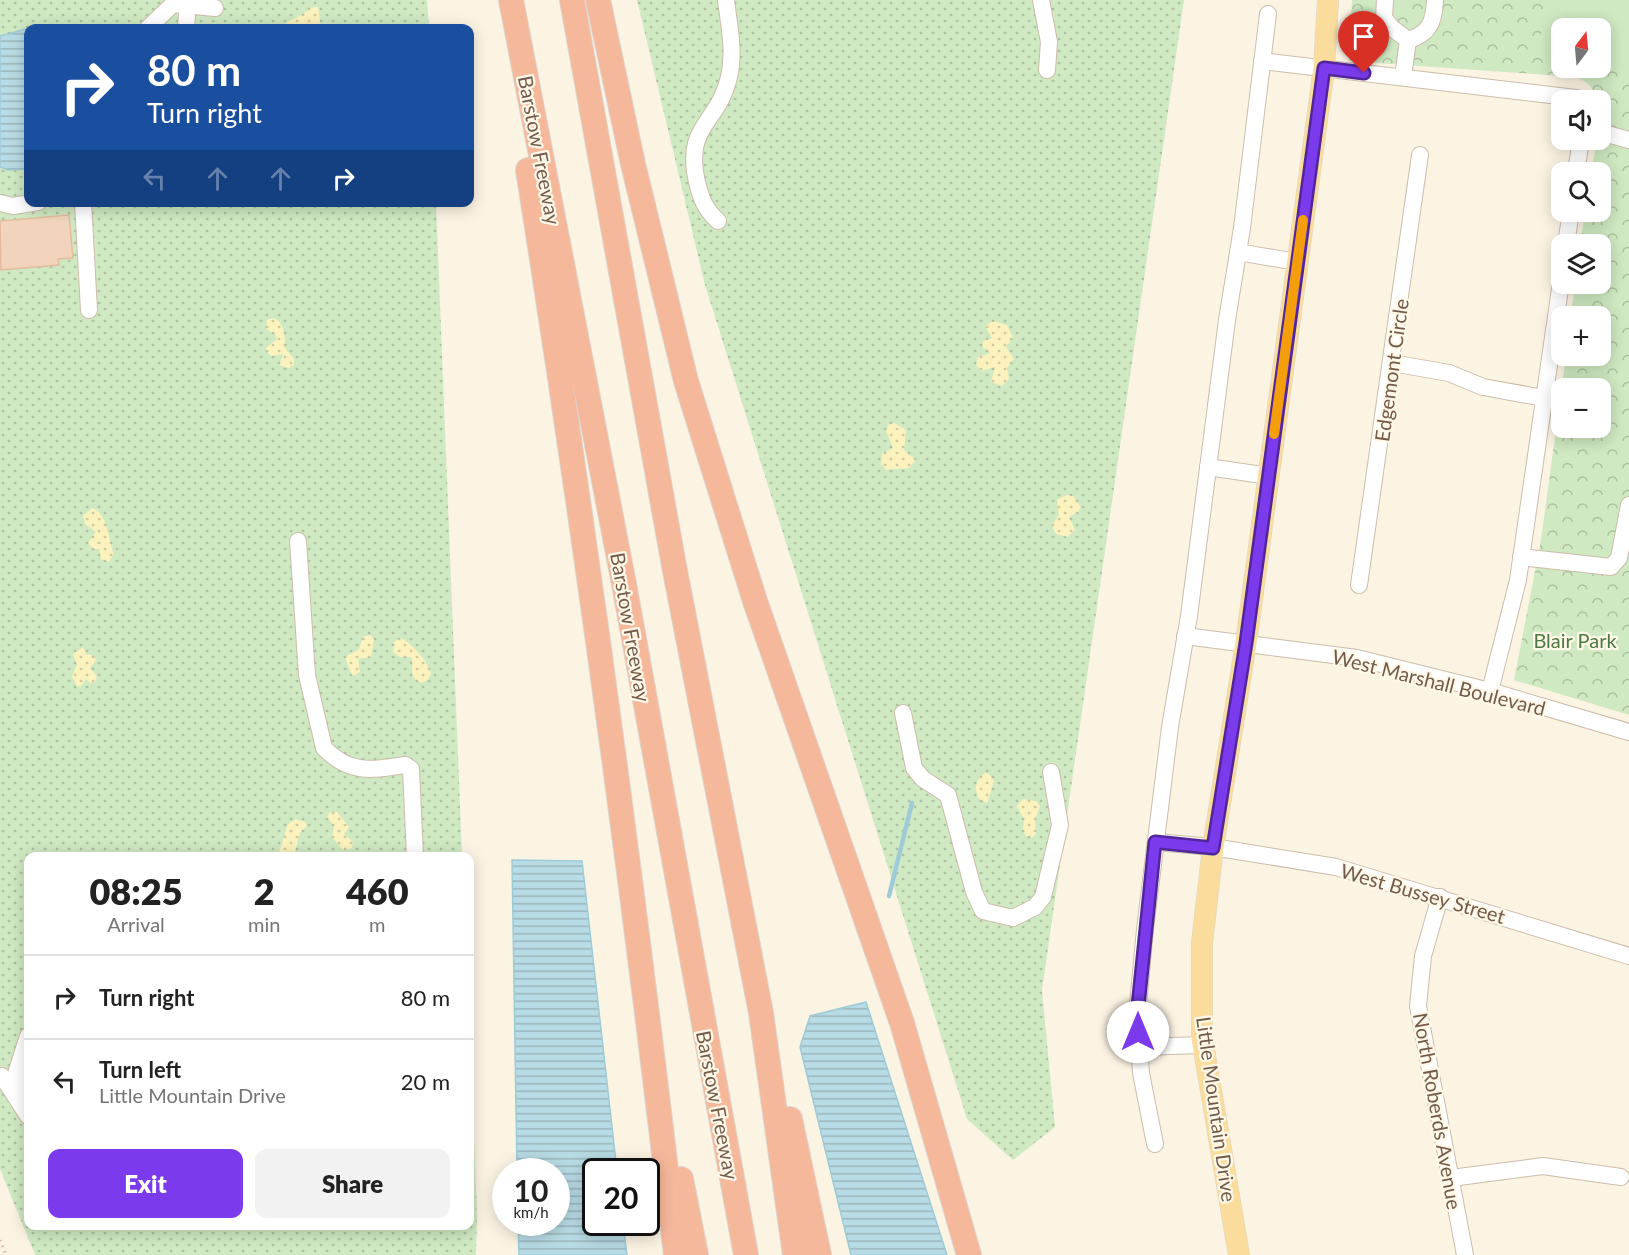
<!DOCTYPE html>
<html lang="en">
<head>
<meta charset="utf-8">
<style>
	body { margin:0; font-family:Lato,sans-serif; background:#f2f2f2; color:#222; height:100vh; display:flex; flex-direction:column; font-size:22px; white-space:nowrap }
	* { box-sizing:border-box; margin:0 }
	p { font-size:20px; color:#767676 }
	.icon { flex:none; width:33px; height:33px; fill:none; stroke:currentColor; stroke-width:2; stroke-linecap:round; stroke-linejoin:round }
	.map { position:relative; flex:1; overflow:hidden }
	.sheet { position:absolute; left:24px; top:852px; width:450px; height:378px; display:flex; flex-direction:column; background:#fff; border-radius:12px; box-shadow:0 3px 15px #0003 }
	.sheet>* { flex:none }
	.guide { position:absolute; left:24px; top:24px; width:450px; height:183px; border-radius:12px; box-shadow:0 3px 15px #0003; background:#1a4fa0; color:#fff; overflow:hidden }
	.needle { width:39px; rotate:16deg }
	.controls { position:absolute; left:1551px; top:18px; display:grid; gap:12px }
	.controls a { display:grid; place-items:center; width:60px; height:60px; border-radius:12px; background:#fff; box-shadow:0 3px 15px #0003; font-size:30px }
	.speed { position:absolute; left:492px; top:1158px; display:flex; gap:12px; font-size:30px; font-weight:700; text-align:center }
	.speed>* { display:grid; place-content:center; width:78px; height:78px; border-radius:50%; background:#fff; box-shadow:0 3px 15px #0003; line-height:1 }
	.speed small { font-size:15px; font-weight:400 }
	.speed .limit { border:3px solid #111; border-radius:9px; background:#fff; color:#111 }
	.pin { position:absolute; display:grid; place-items:center; width:51px; height:51px; color:#fff; margin:-62px -26px; border-radius:50% 50% 50% 0; rotate:-45deg; box-shadow:0 0 6px #0007 }
	.pin .icon { rotate:45deg }
	.me { position:absolute; width:66px; margin:-33px; rotate:0deg; stroke-linejoin:round; filter:drop-shadow(0 0 4px #0008) }
	.turn { display:flex; align-items:center; gap:21px; height:126px; padding:0 24px; font-size:27px }
	.turn .icon { width:78px; height:78px; stroke-width:2.5 }
	.turn b { display:block; font-size:42px; line-height:51px }
	.lanes { display:flex; align-items:center; height:57px; padding:0 24px; background:#0003; justify-content:center; gap:30px; direction:ltr }
	.lanes .off { opacity:.35 }
	.eta { display:flex; justify-content:space-evenly; align-items:center; height:102px; text-align:center }
	.eta b { font-size:36px; font-weight:800; line-height:42px }
	.button { display:flex; gap:12px; margin-top:auto; padding:12px 24px }
	.button a { flex:1; height:69px; border-radius:12px; background:#7c3aed; color:#fff; font-size:24px; font-weight:800; line-height:69px; text-align:center }
	.button a+a { background:#f2f2f2; color:#222 }
	ul { padding:0; list-style:none }
	li { display:flex; align-items:center; gap:18px; height:84px; padding:0 24px; border-top:2px solid #e0e0e0 }
	li div { flex:1 }
	li b { display:block; font-size:22px }
	li em { font-style:normal }
	.map>svg:first-child { display:block }
	.grass { fill:url(#grass-dots) }
	.forest { fill:url(#forest-crowns); fill-rule:evenodd }
	.sand { fill:url(#sand-dots) }
	.garden { fill:#cfe9c2 }
	.water { fill:url(#water-rules); stroke:#9ecbd7; stroke-width:1.5 }
	.lines { fill:none; stroke-linecap:round; stroke-linejoin:round }
	.stream { stroke:#9ecbd7; stroke-width:4.5 }
	.building { fill:#f1d4bb; stroke:#e4bc9c; stroke-width:1.5 }
	.minor-casing { stroke:#cdbcaa; stroke-width:18 }
	.major-casing { stroke:#dbd4d0; stroke-width:22 }
	.highway-casing { stroke:#dbd4d0; stroke-width:26 }
	.path { stroke:#d6b79e; stroke-width:3; stroke-dasharray:1.5 4.5; stroke-linecap:butt }
	.minor { stroke:#fff; stroke-width:16 }
	.major { stroke:#fadd9c; stroke-width:21 }
	.highway { stroke:#f6b89a; stroke-width:24 }
	.route-casing { stroke:#51269a; stroke-width:15 }
	.route { stroke:#7c3aed; stroke-width:10 }
	.slow { stroke:#f59e0b; stroke-width:10 }
	.labels { text-anchor:middle; dominant-baseline:central; stroke-width:4.5; stroke-linejoin:round; paint-order:stroke }
	.street-label { font-size:20px; fill:#745b49; stroke:#fff8e9 }
	.park-label { font-size:20px; fill:#4e7942; stroke:#fff8e9 }
</style>
</head>
<body>
<div class="map">
<svg width="1629" height="1255" viewBox="0 0 1629 1255">
	<defs>
		<pattern id="grass-dots" width="8" height="8" patternUnits="userSpaceOnUse" patternTransform="scale(1.5)"><rect width="8" height="8" fill="#cfe9c2"/><path d="M2 2h.1M6 6h.1" fill="none" stroke="#adc0a0" stroke-width="1.8" stroke-linecap="round"/></pattern>
		<pattern id="forest-crowns" width="20" height="18" patternUnits="userSpaceOnUse" patternTransform="scale(1.5)"><rect width="20" height="18" fill="#cfe9c2"/><path d="M2 6a3 3 0 1 1 6 0M12 15a3 3 0 1 1 6 0" fill="none" stroke="#adc0a0"/></pattern>
		<pattern id="sand-dots" width="8" height="8" patternUnits="userSpaceOnUse" patternTransform="scale(1.5)"><rect width="8" height="8" fill="#fbf2be"/><path d="M2 2h.1M6 6h.1" fill="none" stroke="#d0c79c" stroke-width="1.8" stroke-linecap="round"/></pattern>
		<pattern id="water-rules" width="6" height="5" patternUnits="userSpaceOnUse" patternTransform="scale(1.5)"><rect width="6" height="5" fill="#b8dce5"/><path d="M0 2.5h6" fill="none" stroke="#9ab5bc"/></pattern>
	</defs>
	<rect width="100%" height="100%" fill="#fcf4e3"/>
	<g class="grass">
		<path d="M0,0H427L429,28H28V202L436,203L462,856H28V1226H470V1034L477,1215L476,1255H35L0,1169Z"/>
		<path d="M637,0H1184L1042,990L1055,1127L1013,1160L967,1119L705,285Z"/>
	</g>
	<path class="forest" d="M1352,0H1629V715L1514,680L1541,540L1566,356H1600V316H1571L1575,284H1600V244H1580L1585,212H1600V172H1590L1598,140H1600C1600,114 1604,88 1576,77L1349,61ZM1562,28H1600V68H1562ZM1562,388H1600V428H1562Z"/>
	<g class="sand">
		<path d="M318,7L321,27L281,28C289,18 302,18 310,8Z"/>
		<path d="M273,318C285,323 285,336 285,348L294,359V364L289,368L279,365L283,354L271,356L265,349L277,339L275,334L266,329L267,320Z"/>
		<path d="M993,321L1007,325L1013,337L1006,347L1014,359L1007,368L1009,379L1002,386L991,382L995,367L981,371L976,365L978,357L990,353L982,346L983,341L992,338L985,326Z"/>
		<path d="M894,423L906,430L904,450L916,460L909,468L886,470L881,464L882,454L893,448L886,431L889,424Z"/>
		<path d="M1067,495L1073,496L1081,507L1077,513L1069,517L1075,530L1067,537L1056,534L1052,525L1059,515L1057,500Z"/>
		<path d="M92,508C108,513 108,540 114,554L109,562L101,559L99,549H93L88,543L96,532L85,524L83,516Z"/>
		<path d="M370,635L374,639L371,657L358,659L360,672L352,676L345,657L359,649L363,637Z"/>
		<path d="M400,638C411,642 427,661 431,673L428,680L421,683C407,677 415,667 411,657H400L393,652L394,642Z"/>
		<path d="M83,647L86,654L92,655L96,660L90,668L97,677L95,682L90,683L86,679L81,686L77,687L72,676L77,665L73,654Z"/>
		<path d="M985,773L989,774L994,781L987,803L979,799C973,789 976,779 985,773Z"/>
		<path d="M1023,799L1036,801L1040,806L1035,820L1036,834L1033,837L1026,836L1023,830L1024,819L1017,806Z"/>
		<path d="M330,812H337L349,827L344,834L353,842L352,848L343,850L332,837L334,826L327,817Z"/>
		<path d="M296,819L305,822L307,826L300,832L294,856H278L288,824Z"/>
	</g>
	<path class="garden" d="M1552,0H1629V68L1601,63L1600,28H1562L1561,56L1535,52Z"/>
	<g class="water">
		<path d="M28,28V169L8,170L0,167V36L30,28H34Z"/>
		<path d="M512,860L582,861L617,1171L596,1172V1222L623,1223L627,1255H519L518,1223L556,1222V1172L517,1171Z"/>
		<path d="M866,1002L947,1255H851L800,1047L810,1016Z"/>
	</g>
	<g class="lines">
		<path class="stream" d="M889,896L912,803"/>
	</g>
	<path class="building" d="M69,215L73,258L58,259L59,265L1,270L0,221Z"/>
	<g class="lines">
		<defs>
			<g id="minor">
				<path d="M1041,0L1049,42L1047,70"/>
				<path d="M1385,0L1384,18L1392,28L1408,40"/>
				<path d="M148,28L173,4L215,8"/>
				<path d="M186,28L188,0"/>
				<path d="M1408,40C1430,34 1434,21 1435,0"/>
				<path d="M1262,61L1576,98L1577,100"/>
				<path d="M1403,77L1408,40"/>
				<path d="M1600,132L1629,140"/>
				<path d="M1576,172L1581,140"/>
				<path d="M83,202L89,310"/>
				<path d="M0,203L13,206L38,202"/>
				<path d="M718,221C705,209 701,199 697,182C684,124 718,125 729,77C735,52 729,25 726,0"/>
				<path d="M1566,244L1571,212"/>
				<path d="M1238,252L1297,262"/>
				<path d="M1392,363L1449,373L1483,387L1544,398"/>
				<path d="M1208,467L1269,476"/>
				<path d="M298,541L307,675L324,748C350,775 373,770 405,765L411,769L415,856"/>
				<path d="M1521,557L1611,567L1619,558L1629,505"/>
				<path d="M1359,585L1420,155"/>
				<path d="M1185,636L1357,658L1490,691L1629,732"/>
				<path d="M1490,691L1518,580L1562,275"/>
				<path d="M903,713L914,768L923,779L948,795L974,892L983,911L1013,918L1035,907L1043,897L1060,825L1051,772"/>
				<path d="M1156,842L1213,847L1336,867L1629,956"/>
				<path d="M1440,897L1423,956L1418,1006L1465,1255"/>
				<path d="M1139,1047L1203,1045"/>
				<path d="M2,1076L28,1116"/>
				<path d="M18,1100L16,1074L28,1036"/>
				<path d="M1155,1144L1141,1073L1137,1016L1145,929L1170,727L1189,616L1227,320L1242,228L1268,14"/>
				<path d="M1451,1178L1543,1166L1621,1177"/>
			</g>
			<path id="major" d="M1239,1255L1202,1038V943L1213,847L1246,643L1324,68L1328,0"/>
			<g id="highway">
				<path d="M511,0L624,584L746,1255"/>
				<path d="M572,0L675,571L761,1013L795,1255"/>
				<path d="M598,0L633,164L686,381L755,601L902,1023L969,1255"/>
				<path d="M528,170C585,530 634,892 676,1255"/>
				<path d="M790,1119L819,1255"/>
				<path d="M681,1179L696,1255"/>
			</g>
		</defs>
		<use href="#minor" class="minor-casing"/>
		<use href="#major" class="major-casing"/>
		<use href="#highway" class="highway-casing"/>
		<path class="path" d="M0,1240L6,1255"/>
		<use href="#minor" class="minor"/>
		<use href="#major" class="major"/>
		<use href="#highway" class="highway"/>
	</g>
	<g class="lines">
		<defs>
			<path id="route" d="M1138,1032L1137,1016L1155,842L1213,848L1246,643L1324,68L1364,73"/>
		</defs>
		<use href="#route" class="route-casing"/>
		<use href="#route" class="route"/>
		<path class="slow" d="M1274,434L1303,220"/>
	</g>
	<g class="labels">
		<g class="street-label">
			<text transform="translate(540 150) rotate(79)">Barstow Freeway</text>
			<text transform="translate(1391 370) rotate(-82)">Edgemont Circle</text>
			<text transform="translate(631 627) rotate(80)">Barstow Freeway</text>
			<text transform="translate(1439 682) rotate(14)">West Marshall Boulevard</text>
			<text transform="translate(1423 893) rotate(16)">West Bussey Street</text>
			<text transform="translate(718 1105) rotate(79)">Barstow Freeway</text>
			<text transform="translate(1217 1109) rotate(82)">Little Mountain Drive</text>
			<text transform="translate(1438 1111) rotate(80)">North Roberds Avenue</text>
		</g>
		<g class="park-label">
			<text x="1575" y="640">Blair Park</text>
		</g>
	</g>
</svg>
<div class="controls">
<a><svg class="needle" viewBox="-14 -14 28 28"><path d="M0-13l5 13h-10z" fill="#e53935"/><path d="M0 13l5-13h-10z" fill="#767676"/></svg></a>
<a><svg class="icon" aria-label="sound" viewBox="0 0 24 24"><path d="M4 9h4l5-4v14l-5-4H4zM17 9q2 3 0 6"/></svg></a>
<a><svg class="icon" aria-label="search" viewBox="0 0 24 24"><circle cx="10" cy="10" r="6"/><path d="M15 15l6 6"/></svg></a>
<a><svg class="icon" aria-label="layers" viewBox="0 0 24 24"><path d="M12 4l9 5-9 5-9-5zM3 14l9 5 9-5"/></svg></a>
<a>+</a>
<a>−</a>
</div>
<div class="speed"><div>10<small>km/h</small></div><div class="limit">20</div></div>
<div class="pin" style="left:1364px;top:73px;background:#d93025"><svg class="icon" aria-label="arrive" viewBox="0 0 24 24"><path d="M6 21V4h12l-3 4 3 4H6"/></svg></div>
<svg class="me" style="left:1138px;top:1032px" viewBox="-20 -20 40 40"><circle r="19" fill="#fff"/><path d="M0-13L10 11 0 6-10 11z" fill="#7c3aed"/></svg>
<div class="guide">
<div class="turn"><svg class="icon" aria-label="right" viewBox="0 0 24 24"><path d="M7 20v-9h11M14 6l5 5-5 5"/></svg><div><b>80 m</b>Turn right</div></div>
<div class="lanes"><svg class="icon off" aria-label="left" viewBox="0 0 24 24"><path d="M17 20v-9H6M10 6l-5 5 5 5"/></svg><svg class="icon off" aria-label="ahead" viewBox="0 0 24 24"><path d="M12 20V5M6 11l6-6 6 6"/></svg><svg class="icon off" aria-label="ahead" viewBox="0 0 24 24"><path d="M12 20V5M6 11l6-6 6 6"/></svg><svg class="icon" aria-label="right" viewBox="0 0 24 24"><path d="M7 20v-9h11M14 6l5 5-5 5"/></svg></div>
</div>
<section class="sheet">
<div class="eta">
<div><b>08:25</b><p>Arrival</p></div>
<div><b>2</b><p>min</p></div>
<div><b>460</b><p>m</p></div>
</div>
<ul>
<li><svg class="icon" aria-label="right" viewBox="0 0 24 24"><path d="M7 20v-9h11M14 6l5 5-5 5"/></svg><div><b>Turn right</b></div><em>80 m</em></li>
<li><svg class="icon" aria-label="left" viewBox="0 0 24 24"><path d="M17 20v-9H6M10 6l-5 5 5 5"/></svg><div><b>Turn left</b><p>Little Mountain Drive</p></div><em>20 m</em></li>
</ul>
<div class="button"><a>Exit</a><a>Share</a></div>
</section>
</div>
</body>
</html>
